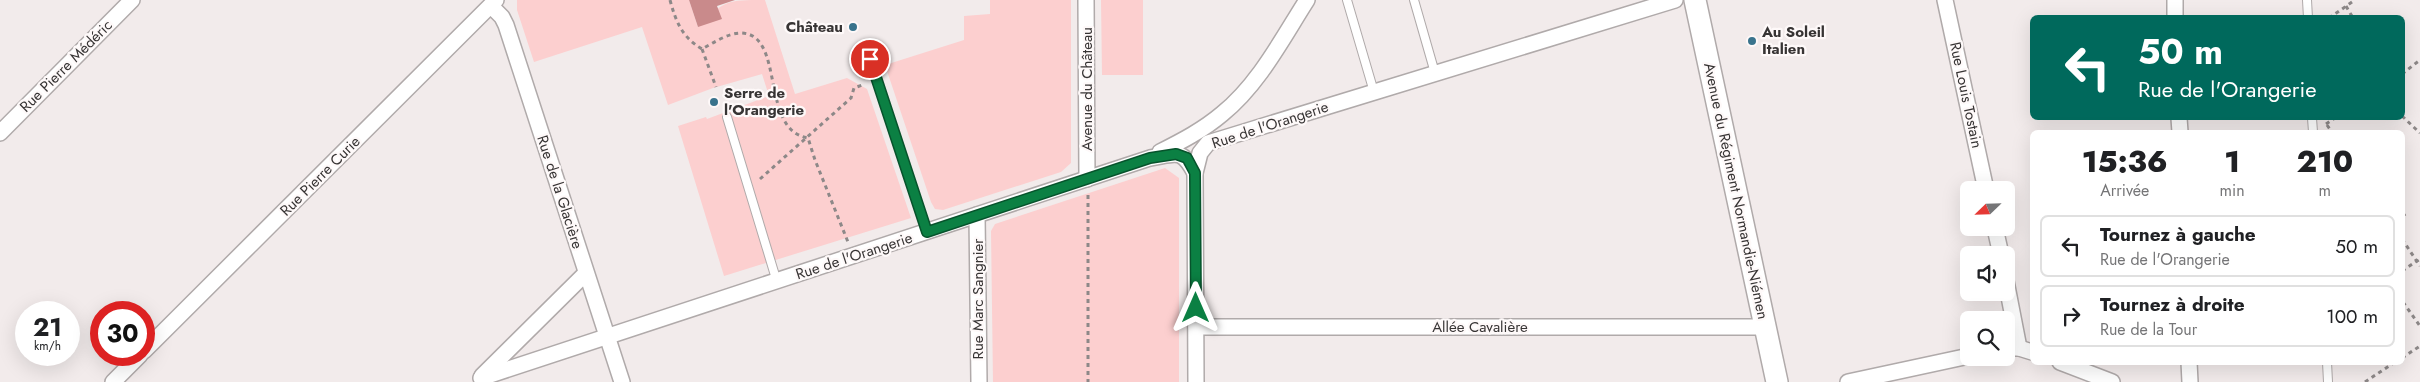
<!DOCTYPE html>
<html lang="fr">
<head>
<meta charset="utf-8">
<style>
	body { margin:0; font-family:Jost,sans-serif; background:#f6f6f6; color:#202124; height:100vh; display:flex; flex-direction:column; font-size:19px; white-space:nowrap }
	* { box-sizing:border-box; margin:0 }
	p { font-size:16px; color:#757577 }
	.icon { flex:none; width:28px; height:28px; fill:none; stroke:currentColor; stroke-width:2; stroke-linecap:round; stroke-linejoin:round }
	.map { position:relative; flex:1; overflow:hidden }
	.details { position:absolute; left:2030px; top:130px; width:375px; height:235px; display:flex; flex-direction:column; background:#fff; border-radius:8px; box-shadow:0 5px 20px #0002 }
	.details>* { flex:none }
	.guide { position:absolute; left:2030px; top:15px; width:375px; height:105px; border-radius:8px; box-shadow:0 5px 20px #0002; background:#00695c; color:#fff; overflow:hidden }
	.needle { width:32px; rotate:247deg }
	.tools { position:absolute; left:1960px; top:181px; display:grid; gap:10px }
	.tools a { display:grid; place-items:center; width:55px; height:55px; border-radius:8px; background:#fff; box-shadow:0 5px 20px #0002; font-size:25px }
	.speed { position:absolute; left:15px; top:301px; display:flex; gap:10px; font-size:25px; font-weight:700; text-align:center }
	.speed>* { display:grid; place-content:center; width:65px; height:65px; border-radius:50%; background:#fff; box-shadow:0 5px 20px #0002; line-height:1 }
	.speed small { font-size:12px; font-weight:400 }
	.speed .limit { border:8px solid #d22; background:#fff; color:#111 }
	.pin { position:absolute; display:grid; place-items:center; width:42px; height:42px; color:#fff; margin:-21px; border:2px solid #fff; border-radius:50%; box-shadow:0 1px 5px #0007 }
	.me { position:absolute; width:55px; margin:-28px; rotate:0deg; stroke-linejoin:round; filter:drop-shadow(0 0 4px #0008) }
	.turn { display:flex; align-items:center; gap:18px; height:105px; padding:0 25px; font-size:22px }
	.turn .icon { width:65px; height:65px; stroke-width:2.5 }
	.turn b { display:block; font-size:35px; line-height:42px }
	.eta { display:flex; justify-content:space-evenly; align-items:center; height:85px; text-align:center }
	.eta b { font-size:30px; font-weight:800; line-height:35px }
	ul { padding:0; list-style:none }
	li { display:flex; align-items:center; gap:15px; height:62px; margin:0 10px 8px; padding:0 15px; border:2px solid #e0e0e0; border-radius:8px }
	li div { flex:1 }
	li b { display:block; font-size:19px }
	li em { font-style:normal }
	.map>svg:first-child { display:block }
	.green { fill:#fccfcf }
	.water { fill:#c98a8b }
	.lines { fill:none; stroke-linecap:round; stroke-linejoin:round }
	.service-casing { stroke:#b0aaaa; stroke-width:10 }
	.minor-casing { stroke:#b0aaaa; stroke-width:18 }
	.secondary-casing { stroke:#b0aaaa; stroke-width:24 }
	.path { stroke:#8d8888; stroke-width:3; stroke-dasharray:4 4; stroke-linecap:butt }
	.service { stroke:#fff; stroke-width:8 }
	.minor { stroke:#fff; stroke-width:15 }
	.secondary { stroke:#fff; stroke-width:21 }
	.route-casing { stroke:#07532c; stroke-width:12 }
	.route { stroke:#0b8043; stroke-width:9 }
	.poi-dot { fill:#39738c; stroke:#fef9f9; stroke-width:2 }
	.labels { text-anchor:middle; dominant-baseline:central; stroke-width:4.5; stroke-linejoin:round; paint-order:stroke }
	.poi-label { font-size:15px; font-weight:bold; fill:#373434; stroke:#fef9f9; text-anchor:start }
	.street-label { font-size:15px; fill:#373434; stroke:#fef9f9 }
</style>
</head>
<body>
<div class="map">
<svg width="2420" height="382" viewBox="0 0 2420 382">
	<rect width="100%" height="100%" fill="#f2ebeb"/>
	<g class="green">
		<path d="M517,0H689L698,27C724,0 727,0 765,0L795,94L847,78L867,89L911,218L724,276L678,126L706,117L707,119L769,96L762,74L713,88L668,105L642,27L534,62L517,10Z"/>
		<path d="M990,0H1071V163L1061,172L943,210L935,209L931,202L885,65L964,40V16L990,14Z"/>
		<path d="M1101,0H1143V75H1102Z"/>
		<path d="M1165,168L1179,178V382H993L991,231L995,224Z"/>
	</g>
	<path class="water" d="M689,0H735L717,6L722,19L698,27Z"/>
	<g class="lines">
		<defs>
			<g id="service">
				<path d="M1347,0L1374,92"/>
				<path d="M1414,0L1435,73"/>
				<path d="M2307,0L2308,18"/>
				<path d="M867,50L927,232"/>
				<path d="M727,117L777,282"/>
				<path d="M2312,118L2313,132"/>
				<path d="M2327,362L2328,382"/>
			</g>
			<g id="minor">
				<path d="M1086,0L1087,179"/>
				<path d="M1945,0L1986,190"/>
				<path d="M2175,0V18"/>
				<path d="M491,6L502,17L506,25L622,382"/>
				<path d="M2179,118L2180,132"/>
				<path d="M0,133L132,0"/>
				<path d="M1160,152C1182,141 1203,130 1222,114C1259,84 1282,39 1307,0"/>
				<path d="M977,215L979,382"/>
				<path d="M1995,228L2001,255"/>
				<path d="M2006,281L2019,348"/>
				<path d="M1196,327H1765"/>
				<path d="M2006,348H2019L2032,352"/>
				<path d="M144,351L496,0"/>
				<path d="M2060,362L2112,382"/>
				<path d="M2189,362L2190,382"/>
				<path d="M482,376L586,273"/>
				<path d="M481,378L1150,158C1176,154 1181,147 1195,173"/>
				<path d="M113,382L140,355"/>
				<path d="M1196,382L1195,173L1200,153L1208,143L1675,0"/>
				<path d="M1848,382L1969,356"/>
			</g>
			<path id="secondary" d="M1695,0L1777,382"/>
		</defs>
		<use href="#service" class="service-casing"/>
		<use href="#minor" class="minor-casing"/>
		<use href="#secondary" class="secondary-casing"/>
		<g class="path">
			<path d="M670,0C676,22 682,37 702,49C713,43 728,33 741,33C786,34 759,130 808,138L815,160L848,242"/>
			<path d="M2346,6L2353,18"/>
			<path d="M2329,18L2355,0"/>
			<path d="M702,49L716,87"/>
			<path d="M2402,74L2420,60"/>
			<path d="M2402,116L2420,133"/>
			<path d="M2326,124L2335,118"/>
			<path d="M2327,125L2332,132"/>
			<path d="M760,179L851,98L854,88L865,84"/>
			<path d="M1088,195V382"/>
			<path d="M2402,216L2407,213"/>
			<path d="M2402,239L2420,266"/>
			<path d="M2402,271L2420,259"/>
			<path d="M2403,302L2420,326"/>
			<path d="M2402,358L2420,346"/>
			<path d="M2365,382L2395,362"/>
		</g>
		<use href="#service" class="service"/>
		<use href="#minor" class="minor"/>
		<use href="#secondary" class="secondary"/>
	</g>
	<g class="lines">
		<defs>
			<path id="route" d="M870,59L927,232L1150,158L1176,154L1187,158L1195,173L1196,308"/>
		</defs>
		<use href="#route" class="route-casing"/>
		<use href="#route" class="route"/>
	</g>
	<g class="poi-dot">
		<circle cx="853" cy="27" r="5"/>
		<circle cx="1752" cy="41" r="5"/>
		<circle cx="714" cy="102" r="5"/>
	</g>
	<g class="labels">
		<g class="poi-label">
			<text x="843" y="27" text-anchor="end">Château</text>
			<text x="1762" y="32">Au Soleil<tspan x="1762" dy="17">Italien</tspan></text>
			<text x="724" y="93">Serre de<tspan x="724" dy="17">l'Orangerie</tspan></text>
		</g>
		<g class="street-label">
			<text transform="translate(66 66) rotate(-45)">Rue Pierre Médéric</text>
			<text transform="translate(1087 89) rotate(-90)">Avenue du Château</text>
			<text transform="translate(1966 95) rotate(78)">Rue Louis Tostain</text>
			<text transform="translate(1270 125) rotate(-18)">Rue de l'Orangerie</text>
			<text transform="translate(320 176) rotate(-45)">Rue Pierre Curie</text>
			<text transform="translate(1736 191) rotate(78)">Avenue du Régiment Normandie-Niémen</text>
			<text transform="translate(560 192) rotate(72)">Rue de la Glacière</text>
			<text transform="translate(854 256) rotate(-18)">Rue de l'Orangerie</text>
			<text transform="translate(978 299) rotate(-90)">Rue Marc Sangnier</text>
			<text x="1480" y="327">Allée Cavalière</text>
		</g>
	</g>
</svg>
<div class="tools">
<a><svg class="needle" viewBox="-14 -14 28 28"><path d="M0-13l5 13h-10z" fill="#e53935"/><path d="M0 13l5-13h-10z" fill="#757577"/></svg></a>
<a><svg class="icon" aria-label="sound" viewBox="0 0 24 24"><path d="M4 9h4l5-4v14l-5-4H4zM17 9q2 3 0 6"/></svg></a>
<a><svg class="icon" aria-label="search" viewBox="0 0 24 24"><circle cx="10" cy="10" r="6"/><path d="M15 15l6 6"/></svg></a>
</div>
<div class="speed"><div>21<small>km/h</small></div><div class="limit">30</div></div>
<div class="pin" style="left:870px;top:59px;background:#d93025"><svg class="icon" aria-label="arrive" viewBox="0 0 24 24"><path d="M6 21V4h12l-3 4 3 4H6"/></svg></div>
<svg class="me" style="left:1196px;top:308px" viewBox="-20 -20 40 40"><path d="M0-17L14 15 0 8-14 15z" fill="#0b8043" stroke="#fff" stroke-width="4"/></svg>
<div class="guide">
<div class="turn"><svg class="icon" aria-label="left" viewBox="0 0 24 24"><path d="M17 20v-9H6M10 6l-5 5 5 5"/></svg><div><b>50 m</b>Rue de l'Orangerie</div></div>
</div>
<section class="details">
<div class="eta">
<div><b>15:36</b><p>Arrivée</p></div>
<div><b>1</b><p>min</p></div>
<div><b>210</b><p>m</p></div>
</div>
<ul>
<li><svg class="icon" aria-label="left" viewBox="0 0 24 24"><path d="M17 20v-9H6M10 6l-5 5 5 5"/></svg><div><b>Tournez à gauche</b><p>Rue de l'Orangerie</p></div><em>50 m</em></li>
<li><svg class="icon" aria-label="right" viewBox="0 0 24 24"><path d="M7 20v-9h11M14 6l5 5-5 5"/></svg><div><b>Tournez à droite</b><p>Rue de la Tour</p></div><em>100 m</em></li>
</ul>
</section>
</div>
</body>
</html>
